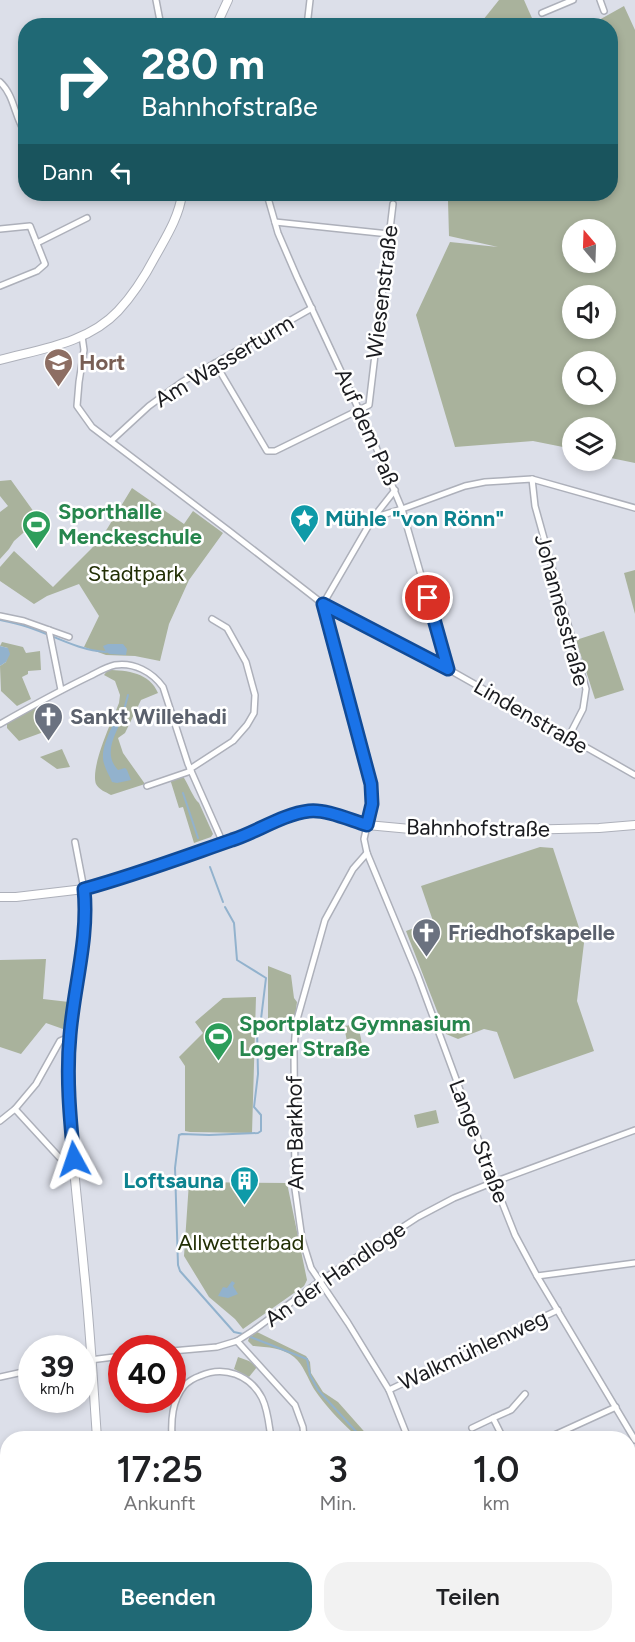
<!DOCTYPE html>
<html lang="de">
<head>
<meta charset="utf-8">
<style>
	body { margin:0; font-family:Figtree,sans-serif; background:#f2f2f2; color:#202124; height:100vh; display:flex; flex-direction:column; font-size:22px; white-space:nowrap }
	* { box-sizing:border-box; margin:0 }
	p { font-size:20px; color:#757577 }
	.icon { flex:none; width:33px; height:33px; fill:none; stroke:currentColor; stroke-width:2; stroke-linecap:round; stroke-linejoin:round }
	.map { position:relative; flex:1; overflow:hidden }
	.side { position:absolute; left:0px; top:1431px; width:636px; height:212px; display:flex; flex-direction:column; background:#fff; border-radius:24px 24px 0 0; box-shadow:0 3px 9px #0003 }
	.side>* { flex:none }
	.guide { position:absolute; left:18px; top:18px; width:600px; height:183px; border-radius:24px; box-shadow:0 3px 9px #0003; background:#206975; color:#fff; overflow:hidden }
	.needle { width:39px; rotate:341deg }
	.fabs { position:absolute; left:562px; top:219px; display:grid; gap:12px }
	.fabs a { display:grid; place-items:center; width:54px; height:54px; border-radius:50%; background:#fff; box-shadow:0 3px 9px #0003; font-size:30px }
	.speed { position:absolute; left:18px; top:1335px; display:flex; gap:12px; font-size:30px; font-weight:700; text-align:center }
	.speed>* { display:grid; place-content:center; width:78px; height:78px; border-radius:50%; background:#fff; box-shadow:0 3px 9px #0003; line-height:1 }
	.speed small { font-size:15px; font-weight:400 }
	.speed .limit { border:9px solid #d22; background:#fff; color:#111 }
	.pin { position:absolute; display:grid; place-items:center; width:51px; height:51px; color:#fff; margin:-26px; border:3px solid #fff; border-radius:50%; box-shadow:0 2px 6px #0007 }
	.me { position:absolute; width:66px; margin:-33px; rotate:355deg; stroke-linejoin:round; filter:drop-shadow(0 0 4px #0008) }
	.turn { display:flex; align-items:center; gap:21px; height:126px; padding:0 24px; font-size:27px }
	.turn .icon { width:78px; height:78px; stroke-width:2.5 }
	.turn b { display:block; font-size:42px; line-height:51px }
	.then { display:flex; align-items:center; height:57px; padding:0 24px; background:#0003; gap:12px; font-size:22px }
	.eta { display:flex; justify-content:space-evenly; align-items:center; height:102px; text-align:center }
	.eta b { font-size:36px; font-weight:600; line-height:42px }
	.primary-button { display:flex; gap:12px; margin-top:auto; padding:12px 24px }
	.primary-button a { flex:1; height:69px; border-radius:24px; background:#206975; color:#fff; font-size:24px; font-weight:600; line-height:69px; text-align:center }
	.primary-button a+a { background:#f2f2f2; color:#202124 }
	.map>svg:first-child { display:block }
	.green { fill:#a9b29c; fill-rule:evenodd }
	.water { fill:#92b2cd }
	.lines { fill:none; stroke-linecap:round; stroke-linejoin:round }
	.stream { stroke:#92b2cd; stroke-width:2 }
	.street-casing { stroke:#adb0ba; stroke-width:8 }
	.secondary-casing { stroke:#adb0ba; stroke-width:10 }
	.street { stroke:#fff; stroke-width:5 }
	.secondary { stroke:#fff; stroke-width:8 }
	.route-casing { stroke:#114b97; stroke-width:15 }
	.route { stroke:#1a73e8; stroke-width:10 }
	.labels { text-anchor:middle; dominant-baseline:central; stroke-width:5; stroke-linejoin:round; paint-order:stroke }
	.street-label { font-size:22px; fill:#1a1b1f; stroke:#fff }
	.education-label { font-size:22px; font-weight:bold; fill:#785e54; stroke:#fff; text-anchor:start }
	.leisure-label { font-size:22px; font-weight:bold; fill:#27864d; stroke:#fff; text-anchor:start }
	.culture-label { font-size:22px; font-weight:bold; fill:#0d838f; stroke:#fff; text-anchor:start }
	.park-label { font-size:22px; fill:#222f05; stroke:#fff }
	.worship-label { font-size:22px; font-weight:bold; fill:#5b616d; stroke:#fff; text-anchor:start }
</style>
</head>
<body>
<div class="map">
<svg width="635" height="1642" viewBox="0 0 635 1642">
	<rect width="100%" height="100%" fill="#dcdfe9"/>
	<g class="green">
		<path d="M499,0H524L535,25H479Z"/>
		<path d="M624,6L635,30V463L606,457V428H573V449L533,441L455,447L416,315L450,242L498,247L449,236L448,201H442L443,194H610V26L590,25ZM573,230H606V262H573ZM573,296H606V328H573ZM573,362H606V394H573Z"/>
		<path d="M11,480L39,519L14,541L9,549L0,559V512L8,506L0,496V481Z"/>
		<path d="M132,488L184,524L193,511L223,533L189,580L169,624L160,661L135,656L106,655L84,647L99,616L79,584L47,596L34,604L0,581V567L14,551L53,587L92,548L107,529Z"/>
		<path d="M635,570V614L624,573Z"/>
		<path d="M604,631L624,690L595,699L576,640Z"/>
		<path d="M2,642L23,647L26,653L40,651L41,670L28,671V674L22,677L31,699L17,706L1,691L0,666L6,662L8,648L0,646Z"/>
		<path d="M108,670C127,670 150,673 158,693L141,700L125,733L118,738L123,753L145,784L111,795C106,792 99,790 96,784C90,767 112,721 119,703L120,695L115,681L104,675Z"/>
		<path d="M42,704L47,713L53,721L56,719L60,726L19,741L7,728V722Z"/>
		<path d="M62,749L70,767L57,769L40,757Z"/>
		<path d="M182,775C188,783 193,798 199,803L213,834L211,837L194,843L183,807L179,808L170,779Z"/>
		<path d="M540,847L553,848L584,943L577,1001L594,1051L514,1079L497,1032L484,1029L458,1039L446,1034L406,931L433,921L421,886Z"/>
		<path d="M46,959L43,999L69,1002L63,1029L46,1023L21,1054L0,1047V960Z"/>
		<path d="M268,966L291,975L294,998L297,1002L295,1017L289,1020H268Z"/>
		<path d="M256,997L252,1133L190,1132L185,1131V1066L179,1057L203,1033L195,1022L223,998Z"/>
		<path d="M358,1024L364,1054L350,1057L344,1026Z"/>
		<path d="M436,1110L439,1123L417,1128L414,1115Z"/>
		<path d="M189,1182L287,1183L307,1280L304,1286L243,1329L235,1319L209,1297L184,1256Z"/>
		<path d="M257,1332L306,1356L310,1362L311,1373L323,1392L338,1402L370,1438H345L352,1432C338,1419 325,1405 314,1389C308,1379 303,1364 294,1357C283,1348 266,1347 253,1346L248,1341L249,1338Z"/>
		<path d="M238,1357L249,1361L257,1367L249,1377L234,1369Z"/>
		<path d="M7,1501V1521L0,1531V1511Z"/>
	</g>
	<g class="water">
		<path d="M108,644H123L127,649L126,655L110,654L106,652L103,646Z"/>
		<path d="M0,646L8,648L10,654L6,662L0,666Z"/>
		<path d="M125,708L126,711C118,730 101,752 118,770L125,768L127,770L131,780L117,783L112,782C109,774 102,765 103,755C103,744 116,714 125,708Z"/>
		<path d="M232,1281L235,1283L233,1286L238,1294L228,1298L218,1296L223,1287L227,1288Z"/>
	</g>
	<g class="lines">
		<g class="stream">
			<path d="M0,620C10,622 19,624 28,627C55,636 77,650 106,652"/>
			<path d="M124,710L128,695"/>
			<path d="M183,793L198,838"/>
			<path d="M210,867L223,902"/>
			<path d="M225,907L234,923L237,960L266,978L261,1019L257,1029L258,1074L254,1107L261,1115V1131L258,1133L209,1135L182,1134L179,1135L175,1168L178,1265L180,1271L234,1332L243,1334"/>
			<path d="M248,1336L307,1359L310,1375L318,1390L362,1438"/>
			<path d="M391,1642L392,1635"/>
		</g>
		<defs>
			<g id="street">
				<path d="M156,0L161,26"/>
				<path d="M600,0L604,11"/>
				<path d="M542,13L573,0"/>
				<path d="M307,26L310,0"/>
				<path d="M0,82C15,96 14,117 26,134"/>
				<path d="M265,194L268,198L278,233L297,277L373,440L402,509L448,669"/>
				<path d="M275,222L389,234"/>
				<path d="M0,229L30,226L45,264L37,271L0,286"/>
				<path d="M37,243L87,218"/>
				<path d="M82,336L84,350L79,382L77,406L92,427L229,531L323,604L448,669L635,775"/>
				<path d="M215,363L267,451H275L369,405L393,204"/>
				<path d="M111,441L149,406L182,382L312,308"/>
				<path d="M532,479L535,506L586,689L583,709L568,738"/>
				<path d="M373,518L402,509L465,486L485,482L532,479L635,508"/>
				<path d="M323,604L371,784L372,804L364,839L367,853L418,976L494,1182L515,1235L537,1276L635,1440"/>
				<path d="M323,604L373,518L395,490"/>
				<path d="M0,616L24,621L69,637"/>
				<path d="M49,630L61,690"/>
				<path d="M0,724C30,707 59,691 90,676C98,672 106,667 115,665C134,662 152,672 163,687L188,764L223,843"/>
				<path d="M190,769L233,741L247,725L254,713L255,695L246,662L227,628L212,619"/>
				<path d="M147,786L191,771"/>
				<path d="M75,842L84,889"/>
				<path d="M367,853L353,869L325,920L296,1023L294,1050L295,1189L302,1239L311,1268L348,1323L389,1390L408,1438"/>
				<path d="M15,1109L59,1157L64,1160L74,1159"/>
				<path d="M0,1121L15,1109L36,1084L60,1041L69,1037"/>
				<path d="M537,1276L635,1263"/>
				<path d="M237,1341L295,1405L303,1427L304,1438"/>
				<path d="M172,1351L217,1347L237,1341L254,1330L320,1281L418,1217L454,1198L494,1182L635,1130"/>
				<path d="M82,1361L122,1356"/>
				<path d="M0,1377L32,1370"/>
				<path d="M389,1390L558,1310"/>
				<path d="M472,1428L493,1418"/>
				<path d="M172,1438C171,1420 172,1401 184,1386C188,1382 194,1378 200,1376C224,1365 250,1375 262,1398C268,1410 269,1425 271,1438"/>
				<path d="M503,1438L493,1418L511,1410L525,1394"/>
				<path d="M548,1438L616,1407"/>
				<path d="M628,1539L635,1543"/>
				<path d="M628,1561L635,1548"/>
				<path d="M0,1625L8,1624"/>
				<path d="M186,1636L193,1635"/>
				<path d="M338,1642V1635"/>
				<path d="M425,1642L426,1635"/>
				<path d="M588,1642L591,1635"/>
			</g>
			<g id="secondary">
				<path d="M216,26L228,0"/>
				<path d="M0,360C41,349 88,343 118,311C133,295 145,276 155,257C166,237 179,217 182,194"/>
				<path d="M84,889C90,950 68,1009 68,1070C69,1137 78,1204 84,1270C90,1326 93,1382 97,1438"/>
				<path d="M0,897H16L84,889L130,877L234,840L282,819L306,811L324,812L367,825L443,832L599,828L635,825"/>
				<path d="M116,1635V1642"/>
			</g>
		</defs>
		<use href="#street" class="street-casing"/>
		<use href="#secondary" class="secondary-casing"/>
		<use href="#street" class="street"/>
		<use href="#secondary" class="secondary"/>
	</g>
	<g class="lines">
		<defs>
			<path id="route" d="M74,1159C70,1118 66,1076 70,1035C74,986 89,938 84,889C135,875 183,857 232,840C257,832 283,814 309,811C326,809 350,820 367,825L372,804L371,784L323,604L448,669L428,598"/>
		</defs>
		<use href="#route" class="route-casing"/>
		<use href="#route" class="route"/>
	</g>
	<defs>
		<symbol id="school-pin" viewBox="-11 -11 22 30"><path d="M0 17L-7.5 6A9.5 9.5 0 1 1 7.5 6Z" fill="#8d6e63" stroke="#fff"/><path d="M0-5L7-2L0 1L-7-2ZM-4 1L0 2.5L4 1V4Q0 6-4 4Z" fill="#fff"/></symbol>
		<symbol id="sight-pin" viewBox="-11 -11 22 30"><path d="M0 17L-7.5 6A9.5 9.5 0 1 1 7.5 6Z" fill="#0f9aa8" stroke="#fff"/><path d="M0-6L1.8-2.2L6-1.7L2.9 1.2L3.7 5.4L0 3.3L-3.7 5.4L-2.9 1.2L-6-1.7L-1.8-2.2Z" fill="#fff"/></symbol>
		<symbol id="stadium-pin" viewBox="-11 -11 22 30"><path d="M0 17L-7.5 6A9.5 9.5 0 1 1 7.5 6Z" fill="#2e9e5b" stroke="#fff"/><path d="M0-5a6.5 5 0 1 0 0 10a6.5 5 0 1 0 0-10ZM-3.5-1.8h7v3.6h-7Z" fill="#fff"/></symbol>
		<symbol id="church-pin" viewBox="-11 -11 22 30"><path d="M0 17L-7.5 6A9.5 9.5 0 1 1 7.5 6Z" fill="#6b7280" stroke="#fff"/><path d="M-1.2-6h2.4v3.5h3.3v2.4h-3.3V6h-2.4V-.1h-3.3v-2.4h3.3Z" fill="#fff"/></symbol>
		<symbol id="building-pin" viewBox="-11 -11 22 30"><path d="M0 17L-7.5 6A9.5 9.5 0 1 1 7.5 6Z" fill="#0f9aa8" stroke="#fff"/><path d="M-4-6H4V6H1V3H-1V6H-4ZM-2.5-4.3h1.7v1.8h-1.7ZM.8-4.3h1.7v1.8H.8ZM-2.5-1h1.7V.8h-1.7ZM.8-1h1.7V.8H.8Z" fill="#fff"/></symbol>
	</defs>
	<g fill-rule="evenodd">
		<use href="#school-pin" x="42" y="346" width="33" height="45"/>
		<use href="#sight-pin" x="288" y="502" width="33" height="45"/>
		<use href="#stadium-pin" x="20" y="508" width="33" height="45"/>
		<use href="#church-pin" x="32" y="700" width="33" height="45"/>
		<use href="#church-pin" x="410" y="916" width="33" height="45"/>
		<use href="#stadium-pin" x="202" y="1020" width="33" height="45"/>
		<use href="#building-pin" x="228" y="1164" width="33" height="45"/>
	</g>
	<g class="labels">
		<g class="street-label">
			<text transform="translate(382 292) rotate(-83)">Wiesenstraße</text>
			<text transform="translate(224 361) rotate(-31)">Am Wasserturm</text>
			<text transform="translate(367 427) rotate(66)">Auf dem Paß</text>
			<text transform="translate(562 610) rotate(75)">Johannesstraße</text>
			<text transform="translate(531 716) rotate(30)">Lindenstraße</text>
			<text transform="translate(478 828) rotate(1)">Bahnhofstraße</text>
			<text transform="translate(295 1133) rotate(-91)">Am Barkhof</text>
			<text transform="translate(479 1141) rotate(69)">Lange Straße</text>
			<text transform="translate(335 1274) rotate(-35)">An der Handloge</text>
			<text transform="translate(473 1350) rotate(-25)">Walkmühlenweg</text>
		</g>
		<g class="education-label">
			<text x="79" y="362">Hort</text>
		</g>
		<g class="leisure-label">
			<text x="58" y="511">Sporthalle<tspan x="58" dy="25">Menckeschule</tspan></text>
			<text x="239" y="1023">Sportplatz Gymnasium<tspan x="239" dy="25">Loger Straße</tspan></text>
		</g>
		<g class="culture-label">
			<text x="325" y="518">Mühle "von Rönn"</text>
			<text x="224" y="1180" text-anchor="end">Loftsauna</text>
		</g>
		<g class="park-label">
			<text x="136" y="573">Stadtpark</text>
			<text x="241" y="1242">Allwetterbad</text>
		</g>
		<g class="worship-label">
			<text x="70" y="716">Sankt Willehadi</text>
			<text x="448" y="932">Friedhofskapelle</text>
		</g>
	</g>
</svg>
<div class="fabs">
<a><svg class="needle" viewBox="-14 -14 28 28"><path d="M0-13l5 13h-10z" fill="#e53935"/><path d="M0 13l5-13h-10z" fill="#757577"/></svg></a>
<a><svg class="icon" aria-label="sound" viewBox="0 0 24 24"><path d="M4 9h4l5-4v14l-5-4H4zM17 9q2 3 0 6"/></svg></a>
<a><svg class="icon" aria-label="search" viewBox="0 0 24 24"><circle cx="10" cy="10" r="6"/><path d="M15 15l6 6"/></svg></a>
<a><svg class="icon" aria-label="layers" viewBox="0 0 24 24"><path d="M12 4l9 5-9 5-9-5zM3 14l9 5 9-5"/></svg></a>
</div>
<div class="speed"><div>39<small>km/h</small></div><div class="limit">40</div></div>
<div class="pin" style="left:428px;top:598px;background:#d93025"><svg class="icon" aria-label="arrive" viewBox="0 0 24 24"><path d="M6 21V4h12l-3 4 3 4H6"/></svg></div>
<svg class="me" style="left:74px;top:1159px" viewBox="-20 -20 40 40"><path d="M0-17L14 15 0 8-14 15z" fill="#1a73e8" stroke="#fff" stroke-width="4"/></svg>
<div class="guide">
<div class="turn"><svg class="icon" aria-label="right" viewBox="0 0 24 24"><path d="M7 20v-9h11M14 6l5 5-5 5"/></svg><div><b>280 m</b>Bahnhofstraße</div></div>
<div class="then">Dann<svg class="icon" aria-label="left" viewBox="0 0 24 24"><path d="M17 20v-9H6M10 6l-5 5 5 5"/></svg></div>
</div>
<section class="side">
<div class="eta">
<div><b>17:25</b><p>Ankunft</p></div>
<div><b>3</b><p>Min.</p></div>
<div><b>1.0</b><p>km</p></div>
</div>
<div class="primary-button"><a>Beenden</a><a>Teilen</a></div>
</section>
</div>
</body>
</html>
